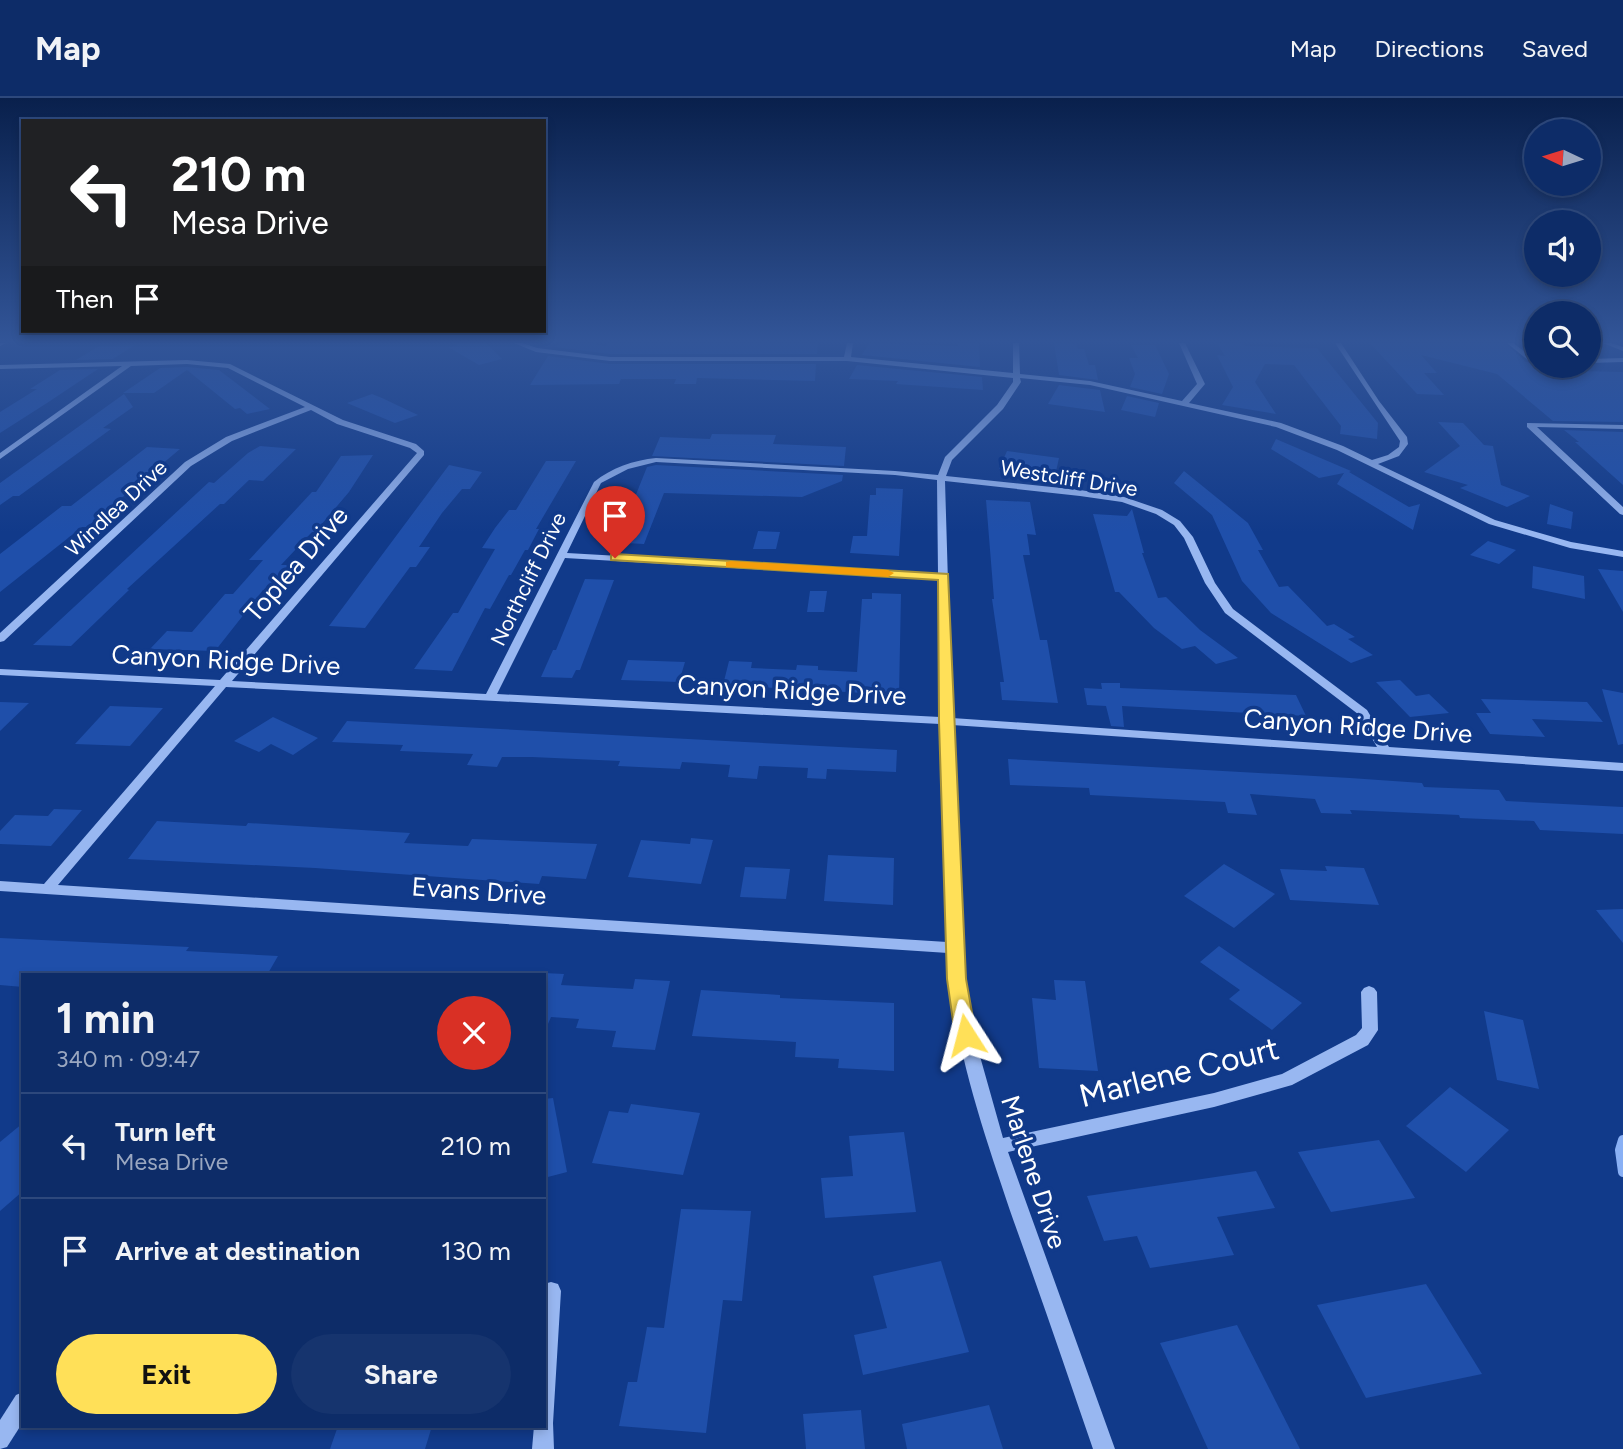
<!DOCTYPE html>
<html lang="en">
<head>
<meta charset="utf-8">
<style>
	body { margin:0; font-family:Figtree,sans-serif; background:#16346e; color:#f1f3f6; height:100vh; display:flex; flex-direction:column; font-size:26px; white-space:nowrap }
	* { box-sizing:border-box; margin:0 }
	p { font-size:23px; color:#9aa7c0 }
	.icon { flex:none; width:38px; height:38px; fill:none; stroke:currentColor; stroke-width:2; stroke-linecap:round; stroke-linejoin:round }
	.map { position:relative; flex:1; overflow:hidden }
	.sheet { position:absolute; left:21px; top:875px; width:525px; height:455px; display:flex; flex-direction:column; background:#0d2c68; border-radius:0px; box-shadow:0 4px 10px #0003,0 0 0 2px #2d487c }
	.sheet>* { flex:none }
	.guide { position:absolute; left:21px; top:21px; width:525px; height:214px; border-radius:0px; box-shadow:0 4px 10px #0003,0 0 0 2px #2d487c; background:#202124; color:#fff; overflow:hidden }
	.needle { width:46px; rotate:274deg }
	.buttons { position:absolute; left:1524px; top:21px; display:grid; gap:14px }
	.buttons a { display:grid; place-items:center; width:77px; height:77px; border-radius:50%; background:#0d2c68; box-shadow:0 4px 10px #0003,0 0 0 2px #2d487c; font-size:35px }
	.pin { position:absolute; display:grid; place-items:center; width:60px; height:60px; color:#fff; margin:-72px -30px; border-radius:50% 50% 50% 0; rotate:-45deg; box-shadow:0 0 7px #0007 }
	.pin .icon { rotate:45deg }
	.me { position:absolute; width:77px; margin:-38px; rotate:351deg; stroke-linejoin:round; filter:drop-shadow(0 0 5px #0008) }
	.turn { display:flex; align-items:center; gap:24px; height:147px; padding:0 35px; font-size:32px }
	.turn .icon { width:91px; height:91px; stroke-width:2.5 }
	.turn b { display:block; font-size:49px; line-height:60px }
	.then { display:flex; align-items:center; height:66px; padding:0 35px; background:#0003; gap:14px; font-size:26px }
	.round { display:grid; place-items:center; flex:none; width:74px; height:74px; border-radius:37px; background:#16346e }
	.head { display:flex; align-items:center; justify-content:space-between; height:119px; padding:0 35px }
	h1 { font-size:42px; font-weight:700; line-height:52px }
	.cta { display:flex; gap:14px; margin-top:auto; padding:14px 35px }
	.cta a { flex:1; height:80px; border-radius:42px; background:#ffe058; color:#111; font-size:28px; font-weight:700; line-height:80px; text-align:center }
	.cta a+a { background:#16346e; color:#f1f3f6 }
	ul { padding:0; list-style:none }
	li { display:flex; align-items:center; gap:21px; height:105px; padding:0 35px; border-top:2px solid #2d487c }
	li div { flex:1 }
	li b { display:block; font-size:26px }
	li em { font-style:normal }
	header { display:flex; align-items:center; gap:42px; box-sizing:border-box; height:98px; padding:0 35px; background:#0d2c68; border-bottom:2px solid #2d487c }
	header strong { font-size:33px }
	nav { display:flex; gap:38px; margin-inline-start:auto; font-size:24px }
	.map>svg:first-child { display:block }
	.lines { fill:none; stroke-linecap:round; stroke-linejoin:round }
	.stream { stroke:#89b0f5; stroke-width:10 }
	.building { fill:#1f4faa }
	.minor { fill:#98b7f1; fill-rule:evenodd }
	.route { fill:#ffe058; stroke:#a69239; stroke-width:2 }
	.slow { fill:#f59e0b }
	.labels { text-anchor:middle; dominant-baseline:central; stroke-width:7; stroke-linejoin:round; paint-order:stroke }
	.far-street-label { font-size:21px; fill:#fff; stroke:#113a8a }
	.street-label { font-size:26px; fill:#fff; stroke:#113a8a }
	.near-street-label { font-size:32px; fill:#fff; stroke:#113a8a }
</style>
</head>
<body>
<header>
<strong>Map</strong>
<nav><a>Map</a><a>Directions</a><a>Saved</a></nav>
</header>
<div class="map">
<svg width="1623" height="1351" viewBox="0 0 1623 1351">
	<rect width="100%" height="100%" fill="#113a8a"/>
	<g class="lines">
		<path class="stream" d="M1623,1042L1620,1052L1623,1074"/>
	</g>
	<g class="building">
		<path d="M454,245H486L502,261L479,267L448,249L457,248Z"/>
		<path d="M561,245H590L605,248L608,245H818L817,256H610L554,249Z"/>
		<path d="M869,245L958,248V245H979L980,269L862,257Z"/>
		<path d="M1054,245L1076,246L1078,251H1084L1089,267H1095L1098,282L1059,277Z"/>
		<path d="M1217,245H1242L1245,248L1317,250L1378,325L1377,341L1340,336L1341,328L1294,267L1265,266L1255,284L1276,316L1222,307L1233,289L1217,257L1225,258Z"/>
		<path d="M1370,245H1505L1526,264L1536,265V272L1623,274V324L1553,323L1497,276L1421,257L1437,275H1424L1444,297L1417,296Z"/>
		<path d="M135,247L113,261L76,262L99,248Z"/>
		<path d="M1131,247H1155L1169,276L1162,296L1130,289L1135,276L1129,260H1138Z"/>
		<path d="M548,258L610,266H816L815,283L697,280L696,286H674L676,281H621L619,286L530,287Z"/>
		<path d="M857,267L982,279L983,292L896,286L898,283L849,281Z"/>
		<path d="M187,269L219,272L270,311L247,316L240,310L235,311L187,272L154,295H123L160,270Z"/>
		<path d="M98,271L47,305L0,335V314L37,291H30L60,272Z"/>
		<path d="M1059,287L1100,292L1105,314L1048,306Z"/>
		<path d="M124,296L133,309L103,330L111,331L19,398H13L0,407V385Z"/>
		<path d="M372,296L382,300L418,317L395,325L347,305Z"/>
		<path d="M1127,298L1159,305L1155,319L1121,312Z"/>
		<path d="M1438,324L1463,325L1484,347L1493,348L1501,387L1530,398L1507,409L1460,390L1468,387L1424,374L1460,348Z"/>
		<path d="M1564,332L1623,334V387L1575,344H1579Z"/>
		<path d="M712,336L776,337L773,346L846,349L844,368L652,358L660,339L710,341Z"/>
		<path d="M1276,341L1351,373L1349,374L1409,409L1420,406L1413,432L1337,386L1344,375L1319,380L1271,351Z"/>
		<path d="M260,348L296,351L263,383L249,382L224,406H220L127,491L129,492L71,548L33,547L209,384L214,385L248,355Z"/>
		<path d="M147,349L180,351L87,429H82L0,494V456L62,408H71Z"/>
		<path d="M1007,353L1059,360L1055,378L999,371Z"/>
		<path d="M373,357L349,394L315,434H312L281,467H289L268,493L263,492L215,553L150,551L167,533L192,534L225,496H233L263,462H249L312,394H316L341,358Z"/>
		<path d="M546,363H576L536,431H539L528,452H525L511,477H509L490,511L485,510L452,573L414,571L453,515H458L495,451L482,450L495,430L509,412H516Z"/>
		<path d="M449,367L482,374L470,391H462L442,415L419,449H430L416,469H410L365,530L329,528Z"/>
		<path d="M656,367L843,377L842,383L802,399L664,395L644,446L606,444L626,398L635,399L647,369Z"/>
		<path d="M1184,373L1248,425L1263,452H1258L1279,489L1288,488L1327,528L1334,526L1355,539L1348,541L1373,557L1351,565L1271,515L1242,483L1212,417L1174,385Z"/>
		<path d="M876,390L903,391L899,458L850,455L853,438H867L870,397H876Z"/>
		<path d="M986,402L1030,404L1036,437L1027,436L1030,457H1023L1040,542H1047L1058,605L1002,602L1000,584H1004L992,501H994Z"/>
		<path d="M1550,406L1573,414L1571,431L1547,426Z"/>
		<path d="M1132,411L1144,455H1142L1158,500L1166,499L1200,532L1238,560L1216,566L1195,548L1182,551L1154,530L1119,494H1115L1093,416L1127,418Z"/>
		<path d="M758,433L780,434L776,451H753Z"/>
		<path d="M1488,443L1516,452L1499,466L1470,457Z"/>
		<path d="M1533,468L1584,478L1585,501L1532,490Z"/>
		<path d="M1598,471L1623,473V514Z"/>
		<path d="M585,481L614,482L580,572H576L572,580L541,579L553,552H556Z"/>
		<path d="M810,493H827L824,514H807Z"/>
		<path d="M872,495L901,496L899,597L723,587L729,563L752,564L751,570L796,572L797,567L818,568V572L857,574L862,501H872Z"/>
		<path d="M628,562L685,564L679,584L621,582Z"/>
		<path d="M1400,582L1416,598L1429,596L1449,615L1410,619L1376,584Z"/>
		<path d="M1101,585H1120V590L1296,597L1306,618L1122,608L1124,629L1111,628L1106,608L1087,607L1084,590L1102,591Z"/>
		<path d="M1602,591L1623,595V646L1618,647Z"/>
		<path d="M1481,601L1587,604L1603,624L1532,621L1545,639L1490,636L1476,615H1491Z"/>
		<path d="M0,604L29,605L0,633Z"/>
		<path d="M110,608L163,610L130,648L75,646Z"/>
		<path d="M273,619L318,640L293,657L271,646L259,654L234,643Z"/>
		<path d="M347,623L897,652L896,674L827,671L826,681L807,680L808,670L759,668L757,681L728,679L730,667L682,664L680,671L618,668L620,663L532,659H502L497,669L467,667L473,656L400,653L403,647L332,644Z"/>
		<path d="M1008,661L1350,680L1422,685L1424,689L1499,692L1506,703L1623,709V736L1540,732L1534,723L1460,720L1459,717L1350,712L1352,716L1321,715L1315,701L1250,696L1257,717L1228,715L1225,704L1090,697L1089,690L1010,687Z"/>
		<path d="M54,711L82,712L51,748L0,746V733L15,717L48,718Z"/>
		<path d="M157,723L246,728L248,725L410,735L404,745L468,748L472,741L597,746L586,781L542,778L539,786L315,770L128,761Z"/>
		<path d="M691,740L713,742L701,786L628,779L641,742L690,746Z"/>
		<path d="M828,757L894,760L893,807L824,803Z"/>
		<path d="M1224,766L1275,796L1234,830L1184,798Z"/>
		<path d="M1325,768L1364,770L1379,807L1290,802L1280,771L1327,773Z"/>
		<path d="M745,769L790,771L786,801L740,799Z"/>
		<path d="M1623,811V845L1596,812Z"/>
		<path d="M0,840L189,849L186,853L278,858L267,877H23V889L0,887Z"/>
		<path d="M1219,848L1302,905L1272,932L1229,901L1240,892L1200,864Z"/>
		<path d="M544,875L564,876L561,887L633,891L635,881L670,883L655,952L612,949L616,933L576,930L579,921L551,919L548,926H544Z"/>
		<path d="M1054,882L1085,883L1098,973L1039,970L1032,900L1056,902Z"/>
		<path d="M701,892L780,897V900L894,905V973L838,970L839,961L795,959L796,944L692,938Z"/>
		<path d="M1484,913L1523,922L1539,991L1497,982Z"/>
		<path d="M1450,989L1509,1032L1466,1074L1406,1028Z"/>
		<path d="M553,1000L567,1074L544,1080V1001Z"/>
		<path d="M631,1006L700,1015L683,1077L592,1065L609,1013L628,1015Z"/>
		<path d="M23,1025V1093L0,1113V1044Z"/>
		<path d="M904,1034L916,1114L825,1120L821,1080L853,1078L849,1038Z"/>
		<path d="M1379,1042L1415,1100L1331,1114L1298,1054Z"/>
		<path d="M1256,1073L1275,1110L1217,1119L1234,1157L1150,1170L1137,1138L1104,1143L1087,1098Z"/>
		<path d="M681,1111L751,1113L742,1203L723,1202L706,1335L619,1328L628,1284H637L647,1229L664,1230Z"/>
		<path d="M941,1163L969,1254L863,1277L854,1237L887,1230L873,1178Z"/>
		<path d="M1426,1186L1482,1276L1366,1300L1317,1207Z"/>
		<path d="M1237,1227L1300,1351H1208L1160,1245Z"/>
		<path d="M989,1307L1003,1351H907L902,1326Z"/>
		<path d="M861,1312L865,1351H806L803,1316Z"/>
		<path d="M338,1328H432L425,1351H330Z"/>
	</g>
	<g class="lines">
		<g class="minor">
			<path d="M0,245H6L0,248Z"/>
			<path d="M514,245H522L537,250L610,259H844L847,245H853L851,259L1013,275V245H1019L1020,276L1090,283L1182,303L1197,286L1179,245H1185L1205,286L1189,305L1281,325L1343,348L1372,362L1388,357L1399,349L1400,343L1335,245H1341L1379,303L1407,339L1408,346L1399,358L1378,366L1495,422L1571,444L1623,453V459L1570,450L1489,426L1337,352L1276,329L1090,287L1020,280L1021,284L1003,311L952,362L946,378L1080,392L1124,399L1162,412L1180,423L1193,439L1215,485L1233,511L1367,612L1389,649L1623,665V673L952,627L963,881L974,937L1003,1040L1214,995L1282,976L1356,937L1362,930L1361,894L1364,890L1369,888L1374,890L1377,894L1378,932L1368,947L1292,987L1214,1009L1008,1054L1115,1351H1093C1067,1275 1041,1199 1014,1124C986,1041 951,943 948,855L0,793V783L44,786L215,588L0,577V571L220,582L417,355L410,350L337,326L311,312L232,343L191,368L4,543L0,544V535L185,364L226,339L305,309L228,270L187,266L131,268L0,361V355L122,268L0,271V267L187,262L230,266L343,322L416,346L424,353V357L232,583L486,596L594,384C611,370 634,362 656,360L895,373L938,377L945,359L997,307L1013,284V280L847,263H610L536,254ZM656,364L895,377L937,382L938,476L567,455L601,385L628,371ZM945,383L1080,398L1122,404L1156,416L1174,427L1184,440L1205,485L1225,515L1358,616L1377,649L952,620ZM565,460L938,482L940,619L497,596ZM226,589L940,626L947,844L58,787Z"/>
			<path d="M1507,245H1513L1532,259H1536V263L1528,262Z"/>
			<path d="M1603,245H1611L1623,249V253Z"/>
			<path d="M1623,260V264L1589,265V261Z"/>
			<path d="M1527,325L1623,327V331L1537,329L1623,409V417L1620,416L1527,329Z"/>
			<path d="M551,1184L558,1186L561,1193L553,1325L554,1351H532L534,1328H544V1186Z"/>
			<path d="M23,1294V1324L7,1349L0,1351V1322L16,1297Z"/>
		</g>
	</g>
	<linearGradient id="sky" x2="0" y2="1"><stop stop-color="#09204c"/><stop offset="0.56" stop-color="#325598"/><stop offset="1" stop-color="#325598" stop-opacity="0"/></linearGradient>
	<rect width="1623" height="434" fill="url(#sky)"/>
	<path class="route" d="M615,456L948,476L966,881L976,937L973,943L966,946L958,943L955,937L947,881L939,623L938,482L611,462V457Z"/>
	<path class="slow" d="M731,463L888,472L894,475L888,479L726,469V464Z"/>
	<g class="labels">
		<g class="far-street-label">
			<text transform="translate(1069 380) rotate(9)">Westcliff Drive</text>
			<text transform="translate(116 410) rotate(-43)">Windlea Drive</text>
			<text transform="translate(528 481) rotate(-64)">Northcliff Drive</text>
		</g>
		<g class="street-label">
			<text transform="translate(296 466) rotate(-49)">Toplea Drive</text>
			<text transform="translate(226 562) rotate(3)">Canyon Ridge Drive</text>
			<text transform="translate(792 592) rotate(3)">Canyon Ridge Drive</text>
			<text transform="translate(1358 628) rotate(4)">Canyon Ridge Drive</text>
			<text transform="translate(479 793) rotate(4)">Evans Drive</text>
			<text transform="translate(1034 1074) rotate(72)">Marlene Drive</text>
		</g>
		<g class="near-street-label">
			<text transform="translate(1179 974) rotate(-14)">Marlene Court</text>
		</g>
	</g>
</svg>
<div class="buttons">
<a><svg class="needle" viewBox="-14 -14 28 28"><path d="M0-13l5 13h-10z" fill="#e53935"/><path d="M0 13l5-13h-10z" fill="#9aa7c0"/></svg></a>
<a><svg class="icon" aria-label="sound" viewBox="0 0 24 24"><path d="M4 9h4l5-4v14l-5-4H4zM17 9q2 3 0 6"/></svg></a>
<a><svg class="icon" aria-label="search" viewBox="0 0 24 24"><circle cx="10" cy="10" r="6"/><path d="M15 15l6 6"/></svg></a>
</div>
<div class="pin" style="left:615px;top:460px;background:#d93025"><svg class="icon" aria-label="arrive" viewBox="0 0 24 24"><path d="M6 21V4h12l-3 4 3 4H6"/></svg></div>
<svg class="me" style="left:966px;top:937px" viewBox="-20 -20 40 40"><path d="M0-17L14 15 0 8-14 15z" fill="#ffe058" stroke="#fff" stroke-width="4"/></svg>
<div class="guide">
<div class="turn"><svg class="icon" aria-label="left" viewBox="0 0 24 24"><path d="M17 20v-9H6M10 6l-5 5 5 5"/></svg><div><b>210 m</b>Mesa Drive</div></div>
<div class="then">Then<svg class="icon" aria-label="arrive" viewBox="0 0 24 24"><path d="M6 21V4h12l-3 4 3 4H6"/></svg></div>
</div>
<section class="sheet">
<div class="head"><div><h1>1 min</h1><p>340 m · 09:47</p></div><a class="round" style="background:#d93025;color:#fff"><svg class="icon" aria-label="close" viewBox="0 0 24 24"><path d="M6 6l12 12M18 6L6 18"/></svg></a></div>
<ul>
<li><svg class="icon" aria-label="left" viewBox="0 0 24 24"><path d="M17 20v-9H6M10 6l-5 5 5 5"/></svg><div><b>Turn left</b><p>Mesa Drive</p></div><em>210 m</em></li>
<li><svg class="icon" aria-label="arrive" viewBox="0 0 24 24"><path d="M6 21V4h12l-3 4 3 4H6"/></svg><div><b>Arrive at destination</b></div><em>130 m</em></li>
</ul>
<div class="cta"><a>Exit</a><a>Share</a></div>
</section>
</div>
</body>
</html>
